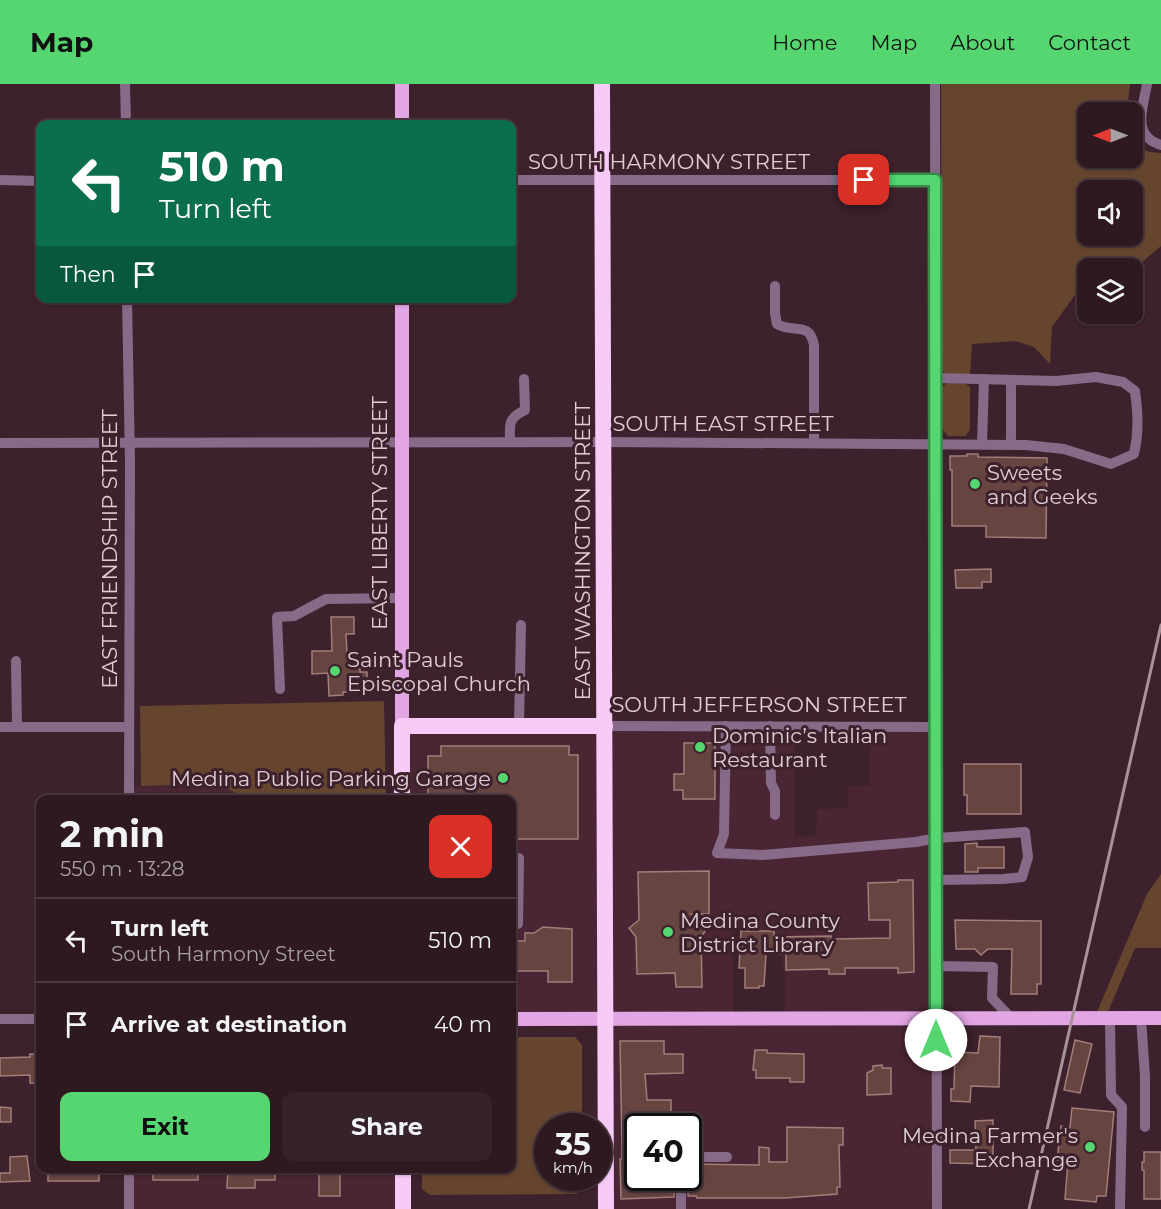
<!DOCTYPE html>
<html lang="en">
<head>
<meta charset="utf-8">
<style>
	body { margin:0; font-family:Montserrat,sans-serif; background:#36222a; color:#f1f3f6; height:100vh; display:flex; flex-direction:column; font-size:22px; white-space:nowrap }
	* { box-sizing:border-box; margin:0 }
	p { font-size:20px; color:#a7a0a5 }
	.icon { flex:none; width:33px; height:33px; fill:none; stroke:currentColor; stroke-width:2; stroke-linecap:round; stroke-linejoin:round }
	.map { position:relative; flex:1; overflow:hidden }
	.side { position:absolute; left:36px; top:711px; width:480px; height:378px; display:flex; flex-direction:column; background:#2e1921; border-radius:12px; box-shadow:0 2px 4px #0004,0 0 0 2px #49383f }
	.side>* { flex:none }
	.banner { position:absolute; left:36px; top:36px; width:480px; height:183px; border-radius:12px; box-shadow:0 2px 4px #0004,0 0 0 2px #49383f; background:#0b6e4f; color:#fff; overflow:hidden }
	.needle { width:39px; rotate:270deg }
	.fabs { position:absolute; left:1077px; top:18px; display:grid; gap:12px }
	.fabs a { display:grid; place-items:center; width:66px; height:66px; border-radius:12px; background:#2e1921; box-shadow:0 2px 4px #0004,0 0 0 2px #49383f; font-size:30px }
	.speed { position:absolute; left:534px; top:1029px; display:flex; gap:12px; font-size:30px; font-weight:700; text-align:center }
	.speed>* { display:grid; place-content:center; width:78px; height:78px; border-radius:50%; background:#2e1921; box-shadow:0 2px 4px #0004,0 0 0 2px #49383f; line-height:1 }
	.speed small { font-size:15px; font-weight:400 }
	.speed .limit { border:3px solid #111; border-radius:9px; background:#fff; color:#111 }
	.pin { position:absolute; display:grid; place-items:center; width:51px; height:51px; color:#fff; margin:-26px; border-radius:12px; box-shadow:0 3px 9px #0006 }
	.me { position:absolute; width:66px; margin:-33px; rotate:0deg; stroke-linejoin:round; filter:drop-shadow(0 0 4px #0008) }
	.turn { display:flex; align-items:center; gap:21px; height:126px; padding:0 24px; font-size:27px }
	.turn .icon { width:78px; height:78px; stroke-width:2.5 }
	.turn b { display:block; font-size:42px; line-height:51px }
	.then { display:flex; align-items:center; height:57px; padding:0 24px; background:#0003; gap:12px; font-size:22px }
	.round { display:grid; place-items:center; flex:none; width:63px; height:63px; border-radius:12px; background:#36222a }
	.head { display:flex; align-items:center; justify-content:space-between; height:102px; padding:0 24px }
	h1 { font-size:36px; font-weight:700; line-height:45px }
	.button { display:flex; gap:12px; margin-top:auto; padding:12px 24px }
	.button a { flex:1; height:69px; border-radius:12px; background:#56d671; color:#111; font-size:24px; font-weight:700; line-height:69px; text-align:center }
	.button a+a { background:#36222a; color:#f1f3f6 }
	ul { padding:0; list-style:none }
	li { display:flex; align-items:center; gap:18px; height:84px; padding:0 24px; border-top:2px solid #49383f }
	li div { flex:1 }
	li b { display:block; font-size:22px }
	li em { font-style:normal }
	header { display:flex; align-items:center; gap:36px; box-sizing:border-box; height:84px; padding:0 30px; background:#56d671; color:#111 }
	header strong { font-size:28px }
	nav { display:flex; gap:33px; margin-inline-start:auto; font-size:21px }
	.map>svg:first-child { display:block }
	.built { fill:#4a2634; fill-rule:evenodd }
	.green { fill:#66452e; fill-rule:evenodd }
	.building { fill:#664541; stroke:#a27d79; stroke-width:1.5 }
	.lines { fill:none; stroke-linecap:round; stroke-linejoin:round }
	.minor { stroke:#876988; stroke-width:10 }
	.major { stroke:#e3a6e5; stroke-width:14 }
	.highway { stroke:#f7caf8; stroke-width:16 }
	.rail { stroke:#a9939a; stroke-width:3 }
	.route-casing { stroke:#388b49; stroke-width:15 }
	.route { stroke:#56d671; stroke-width:10 }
	.poi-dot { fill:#56d671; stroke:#3d212c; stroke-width:2 }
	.labels { text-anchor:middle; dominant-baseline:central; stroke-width:6; stroke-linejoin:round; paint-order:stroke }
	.street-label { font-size:21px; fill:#e0cdd3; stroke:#3d212c }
	.poi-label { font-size:21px; fill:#e0cdd3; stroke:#3d212c; text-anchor:start }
</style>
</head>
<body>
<header>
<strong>Map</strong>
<nav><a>Home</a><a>Map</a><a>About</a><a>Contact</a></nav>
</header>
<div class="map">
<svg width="1161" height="1125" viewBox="0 0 1161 1125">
	<rect width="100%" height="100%" fill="#3d212c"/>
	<g class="built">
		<path d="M402,642H795V753L816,752L817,725L848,724L847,702H870V643H936L937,1125H606V935H512V716L402,715ZM733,847H773L774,871L783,872V886L785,890V935H734ZM638,1042H688V1094H638Z"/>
		<path d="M218,700L251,716H129V703Z"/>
		<rect x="129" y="1085" width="274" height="40"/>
	</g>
	<g class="green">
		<path d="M941,0H1130L1127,28H1088V74H1132L1133,59L1149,68L1161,69V162L1142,178L1100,184H1088L1087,194L1052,243L1050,280L1034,263L1015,257L972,260L970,292H950L942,287ZM1088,106H1132V152H1088Z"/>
		<path d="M947,299L966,300L970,303V346L965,352H948L943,346L942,303Z"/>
		<path d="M384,617L386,715H248L218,700L141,702L140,622Z"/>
		<path d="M1161,790V864H1135L1105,935H1094L1147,810Z"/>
		<path d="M512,953H575L582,961V1042H548V1094H582V1104L576,1110L430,1111L422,1105V1085L512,1084Z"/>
	</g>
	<g class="building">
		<path d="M967,370H978V373L1047,374L1046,454L986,453V442H952V386H950V372H967Z"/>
		<path d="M991,485V498H982V504H956L955,486Z"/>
		<path d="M331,533H354V550H346L347,569H360V588H367V608H343V611L329,612L328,589L312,590V567H332Z"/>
		<path d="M684,659H715V715H683V706H674V690H684Z"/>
		<path d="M441,662H569V671H578V755H512V716H428V672H441Z"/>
		<path d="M964,680H1021V730H967V711H964Z"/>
		<path d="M977,759V763H1004V784H978V788H965V760Z"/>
		<path d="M709,787V830H691L708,843L701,853L702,903H676L675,889L637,890L636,853L629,844L639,836L638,788Z"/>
		<path d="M898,796H913L914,888L898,889V884H845V890H829V885L786,886V870H766L764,902H759V904H745V884H739L741,847H774V853L831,852V855L890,854V836H869L868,799L898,798Z"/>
		<path d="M955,836L1041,837V900H1037V910H1011L1012,865H988L981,871L975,865H956Z"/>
		<path d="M543,843L572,845V898H548V887H512V857H525V849H534Z"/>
		<path d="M980,952L1000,953L999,1003L971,1002L970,1018L951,1017V1005H954L955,968L978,969Z"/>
		<path d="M1075,956L1092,960L1080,1009L1064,1006Z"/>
		<path d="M620,957H664V970H683V989L645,990L647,1016H671V1042H638V1094H674V1113L621,1115L620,1075H622V1065Z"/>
		<path d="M755,966H767V969L804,970V998H790V994H756V986H753Z"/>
		<path d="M30,970H40V999H30V991L0,992V974L30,973Z"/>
		<path d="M882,981V984H891V1010L867,1011V989L873,986V982Z"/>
		<path d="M0,1023L11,1024V1038H0Z"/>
		<path d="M1072,1024L1114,1028L1106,1112H1097L1096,1118L1065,1115L1068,1077L1057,1076L1061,1042L1070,1043Z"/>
		<path d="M993,1036V1080L950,1079V1066H976L975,1037Z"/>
		<path d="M787,1043L843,1044V1061H839L840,1103H837V1110L785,1114H697L696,1112H688V1080L759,1081V1063L769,1064V1078H787Z"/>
		<path d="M1144,1068H1161V1115H1144V1086H1142V1078H1144Z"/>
		<path d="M27,1072L30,1097L0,1098V1089H10V1073Z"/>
		<path d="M99,1084V1097H48V1085Z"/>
		<rect x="153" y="1084" width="45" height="12"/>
		<path d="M228,1084H275V1096H255V1104H227Z"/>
		<rect x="319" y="1085" width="21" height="27"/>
	</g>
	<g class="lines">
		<g class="minor">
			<path d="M125,0L126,40"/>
			<path d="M935,0L937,1125"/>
			<path d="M1147,0C1143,24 1131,52 1161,61"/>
			<path d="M0,96L40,97"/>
			<path d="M512,96H935"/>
			<path d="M775,202V229L777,240C793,250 809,236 814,261V359"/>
			<path d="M127,214L130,378L129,716"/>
			<path d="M1011,296V360"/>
			<path d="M510,358C510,340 507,335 525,326L524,295"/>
			<path d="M0,359L604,358L1026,361L1064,365L1111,380L1134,370C1139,348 1138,330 1135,307L1123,298L1096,293L1056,297L935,294"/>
			<path d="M982,360L984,295"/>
			<path d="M16,577L17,643"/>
			<path d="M280,605L277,533L294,532L326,515L402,514"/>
			<path d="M519,642L521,541"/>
			<path d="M605,642L936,643"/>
			<path d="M726,642L724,750L717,769L763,771L916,758L937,754L1025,748L1028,773L1022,793L1003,795L936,796"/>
			<path d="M770,642L771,699L775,707V731"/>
			<path d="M0,643H129"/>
			<path d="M512,840H518L519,774"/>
			<path d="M936,882L993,883L992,914L1012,935"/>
			<path d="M1141,934L1145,992V1043"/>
			<path d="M0,935H40"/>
			<path d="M1110,935L1111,1011L1122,1023L1120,1125"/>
			<path d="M681,1040V1042"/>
			<path d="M688,1073H727"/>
			<path d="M129,1084V1125"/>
			<path d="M681,1094V1125"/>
		</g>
		<g class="major">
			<path d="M402,0V40"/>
			<path d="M402,214V642"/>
			<path d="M512,935L1161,934"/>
		</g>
		<g class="highway">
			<path d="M602,0L606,1125"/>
			<path d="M402,716V642H605"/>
			<path d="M403,1125V1084"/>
		</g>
		<path class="rail" d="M1029,1125L1161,541"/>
	</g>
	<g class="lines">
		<defs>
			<path id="route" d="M864,96H935L936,956"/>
		</defs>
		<use href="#route" class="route-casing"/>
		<use href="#route" class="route"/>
	</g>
	<g class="poi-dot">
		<circle cx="975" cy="400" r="6"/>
		<circle cx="335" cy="587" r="6"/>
		<circle cx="700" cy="663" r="6"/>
		<circle cx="503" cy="694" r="6"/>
		<circle cx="668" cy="848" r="6"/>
		<circle cx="1090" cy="1063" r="6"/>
	</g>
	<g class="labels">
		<g class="street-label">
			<text x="669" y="77">SOUTH HARMONY STREET</text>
			<text x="723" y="339">SOUTH EAST STREET</text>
			<text transform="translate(379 429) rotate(-90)">EAST LIBERTY STREET</text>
			<text transform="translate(109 465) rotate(-90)">EAST FRIENDSHIP STREET</text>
			<text transform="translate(582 467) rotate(-90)">EAST WASHINGTON STREET</text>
			<text x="759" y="620">SOUTH JEFFERSON STREET</text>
		</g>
		<g class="poi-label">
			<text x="987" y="388">Sweets<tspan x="987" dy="24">and Geeks</tspan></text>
			<text x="347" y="575">Saint Pauls<tspan x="347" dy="24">Episcopal Church</tspan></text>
			<text x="712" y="651">Dominic’s Italian<tspan x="712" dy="24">Restaurant</tspan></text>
			<text x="491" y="694" text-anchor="end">Medina Public Parking Garage</text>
			<text x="680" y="836">Medina County<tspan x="680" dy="24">District Library</tspan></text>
			<text x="1078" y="1051" text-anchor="end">Medina Farmer's<tspan x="1078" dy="24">Exchange</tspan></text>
		</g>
	</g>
</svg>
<div class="fabs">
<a><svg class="needle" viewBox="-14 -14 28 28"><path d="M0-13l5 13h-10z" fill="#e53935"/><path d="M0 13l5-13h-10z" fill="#a7a0a5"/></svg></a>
<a><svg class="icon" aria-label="sound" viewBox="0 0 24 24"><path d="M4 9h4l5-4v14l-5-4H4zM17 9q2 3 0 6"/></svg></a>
<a><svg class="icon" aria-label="layers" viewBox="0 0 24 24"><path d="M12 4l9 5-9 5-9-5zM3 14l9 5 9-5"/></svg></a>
</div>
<div class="speed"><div>35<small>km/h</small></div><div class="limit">40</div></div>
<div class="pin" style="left:864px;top:96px;background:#d93025"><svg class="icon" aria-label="arrive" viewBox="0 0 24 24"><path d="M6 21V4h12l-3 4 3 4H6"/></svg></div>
<svg class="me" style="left:936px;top:956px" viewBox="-20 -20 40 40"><circle r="19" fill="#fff"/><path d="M0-13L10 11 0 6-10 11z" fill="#56d671"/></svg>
<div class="banner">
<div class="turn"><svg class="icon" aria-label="left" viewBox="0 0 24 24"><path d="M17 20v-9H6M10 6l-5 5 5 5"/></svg><div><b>510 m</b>Turn left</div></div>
<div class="then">Then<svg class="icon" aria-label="arrive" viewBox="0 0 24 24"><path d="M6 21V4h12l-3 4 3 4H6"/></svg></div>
</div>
<section class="side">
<div class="head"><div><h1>2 min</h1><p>550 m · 13:28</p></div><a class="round" style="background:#d93025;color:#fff"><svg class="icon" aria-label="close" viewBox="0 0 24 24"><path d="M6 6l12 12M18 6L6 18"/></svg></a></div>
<ul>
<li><svg class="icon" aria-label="left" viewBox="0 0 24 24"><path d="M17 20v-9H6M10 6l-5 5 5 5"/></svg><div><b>Turn left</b><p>South Harmony Street</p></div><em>510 m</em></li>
<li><svg class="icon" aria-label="arrive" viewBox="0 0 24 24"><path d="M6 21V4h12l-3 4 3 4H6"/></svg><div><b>Arrive at destination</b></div><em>40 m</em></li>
</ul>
<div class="button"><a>Exit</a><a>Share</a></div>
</section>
</div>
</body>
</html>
